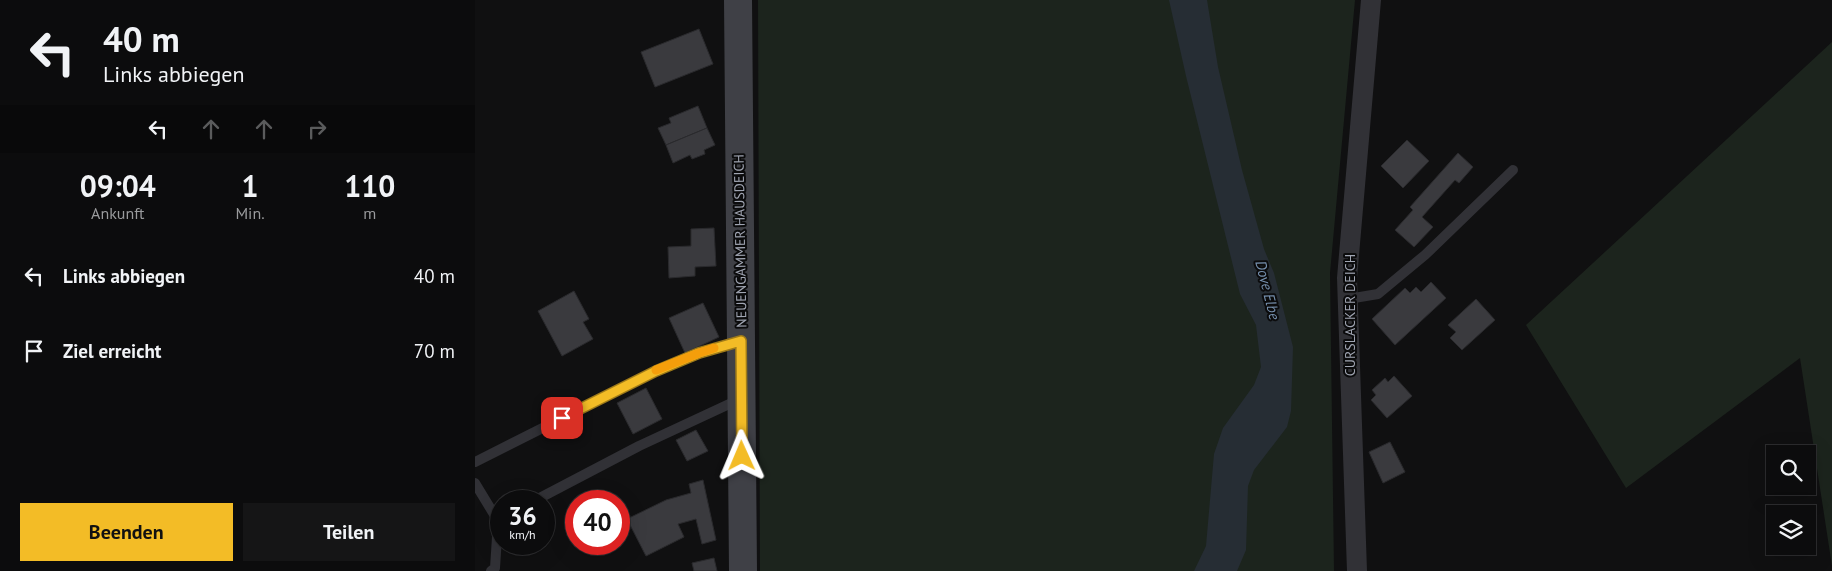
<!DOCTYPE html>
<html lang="de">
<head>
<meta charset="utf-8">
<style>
	body { margin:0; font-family:"PT Sans",sans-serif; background:#151516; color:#f1f3f6; height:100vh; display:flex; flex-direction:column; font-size:19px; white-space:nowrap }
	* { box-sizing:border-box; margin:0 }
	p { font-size:16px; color:#9a9b9d }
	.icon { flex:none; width:28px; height:28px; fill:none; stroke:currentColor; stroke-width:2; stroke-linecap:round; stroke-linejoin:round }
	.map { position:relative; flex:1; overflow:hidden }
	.side { display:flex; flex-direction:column; background:#0c0c0d; width:475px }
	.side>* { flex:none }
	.hud { background:#0c0c0d; color:#f1f3f6; overflow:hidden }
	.buttons { position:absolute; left:1291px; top:445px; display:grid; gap:10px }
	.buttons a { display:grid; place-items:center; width:50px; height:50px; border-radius:0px; background:#0c0c0d; box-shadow:0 5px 20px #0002,0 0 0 1px #2c2c2e; font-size:25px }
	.speed { position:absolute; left:15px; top:490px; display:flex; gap:10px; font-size:25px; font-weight:700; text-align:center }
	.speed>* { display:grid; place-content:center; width:65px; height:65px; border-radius:50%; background:#0c0c0d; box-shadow:0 5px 20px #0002,0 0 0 1px #2c2c2e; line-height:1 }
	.speed small { font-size:12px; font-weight:400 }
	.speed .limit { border:8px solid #d22; background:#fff; color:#111 }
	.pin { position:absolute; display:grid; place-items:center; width:42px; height:42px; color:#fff; margin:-21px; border-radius:10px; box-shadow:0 2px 8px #0006 }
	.me { position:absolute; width:55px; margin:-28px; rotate:359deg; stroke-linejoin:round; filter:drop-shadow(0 0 4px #0008) }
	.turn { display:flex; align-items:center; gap:18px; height:105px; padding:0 20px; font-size:22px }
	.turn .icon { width:65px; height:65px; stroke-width:2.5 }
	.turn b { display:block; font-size:35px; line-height:42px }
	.lanes { display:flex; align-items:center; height:48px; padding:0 20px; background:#0003; justify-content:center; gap:25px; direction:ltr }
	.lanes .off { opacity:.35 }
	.eta { display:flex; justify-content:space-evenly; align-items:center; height:85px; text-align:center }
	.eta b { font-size:30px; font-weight:700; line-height:35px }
	.action { display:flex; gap:10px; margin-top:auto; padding:10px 20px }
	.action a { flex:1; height:58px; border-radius:0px; background:#f3bc26; color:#111; font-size:20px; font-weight:700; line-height:58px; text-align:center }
	.action a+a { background:#151516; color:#f1f3f6 }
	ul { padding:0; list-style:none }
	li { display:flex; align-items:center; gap:15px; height:75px; padding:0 20px }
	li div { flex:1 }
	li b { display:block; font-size:19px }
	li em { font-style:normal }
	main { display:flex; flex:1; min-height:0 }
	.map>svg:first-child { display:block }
	.green { fill:#1c241d }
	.water { fill:#262d34 }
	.building { fill:#3a3a3e; stroke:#2a2a2d }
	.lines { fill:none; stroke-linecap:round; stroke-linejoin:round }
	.lane { stroke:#313136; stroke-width:10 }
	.street { stroke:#313136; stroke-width:20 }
	.secondary { stroke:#3f4046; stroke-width:28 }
	.route-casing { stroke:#9e7a19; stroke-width:12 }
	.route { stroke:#f3bc26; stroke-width:9 }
	.slow { stroke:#f59e0b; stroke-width:9 }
	.labels { text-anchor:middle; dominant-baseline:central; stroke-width:4; stroke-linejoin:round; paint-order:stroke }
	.street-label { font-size:14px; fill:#a0a5b2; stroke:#0b0b0c }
	.water-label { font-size:15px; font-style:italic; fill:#7690ae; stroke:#0b0b0c }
</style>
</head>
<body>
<main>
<section class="side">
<div class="hud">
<div class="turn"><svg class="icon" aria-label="left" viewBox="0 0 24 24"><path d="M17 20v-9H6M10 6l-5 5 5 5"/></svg><div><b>40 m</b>Links abbiegen</div></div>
<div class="lanes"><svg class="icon" aria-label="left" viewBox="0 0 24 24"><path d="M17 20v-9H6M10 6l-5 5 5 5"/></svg><svg class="icon off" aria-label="ahead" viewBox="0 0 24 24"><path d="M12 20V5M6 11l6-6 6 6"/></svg><svg class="icon off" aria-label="ahead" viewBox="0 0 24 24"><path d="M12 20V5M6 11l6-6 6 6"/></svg><svg class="icon off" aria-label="right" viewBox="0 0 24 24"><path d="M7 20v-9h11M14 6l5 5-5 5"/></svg></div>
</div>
<div class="eta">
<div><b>09:04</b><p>Ankunft</p></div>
<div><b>1</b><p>Min.</p></div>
<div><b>110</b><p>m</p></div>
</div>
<ul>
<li><svg class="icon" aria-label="left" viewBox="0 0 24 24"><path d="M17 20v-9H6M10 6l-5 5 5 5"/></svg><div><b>Links abbiegen</b></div><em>40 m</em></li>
<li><svg class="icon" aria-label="arrive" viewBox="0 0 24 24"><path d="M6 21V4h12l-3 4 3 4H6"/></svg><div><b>Ziel erreicht</b></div><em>70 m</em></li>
</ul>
<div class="action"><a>Beenden</a><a>Teilen</a></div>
</section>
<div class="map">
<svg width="1357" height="571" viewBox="0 0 1357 571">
	<rect width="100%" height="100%" fill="#101011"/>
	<g class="green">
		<path d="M283,0H880L855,273L859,571H285Z"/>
		<path d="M1357,42V566L1325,358L1151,488L1051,325Z"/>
	</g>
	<path class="water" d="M694,0H732L743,67L767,170L789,249L799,273L818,347L816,411L812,427L779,470L773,486L771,550L762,571H719L731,546L739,454L748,428L779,385L786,367L781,325L765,294L711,76Z"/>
	<g class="building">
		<path d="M224,29L238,64L180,87L166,52Z"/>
		<path d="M223,106L232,128L191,145L183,128L196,123L194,118Z"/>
		<path d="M232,128L240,145L229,150L230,154L217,159L215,155L198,163L191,145Z"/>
		<path d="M932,140L954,161L928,188L906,166Z"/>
		<path d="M983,153L998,167L984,183L980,180L947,217L958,227L939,247L920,230L938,210L935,207Z"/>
		<path d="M239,228L241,266L220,267V276L194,278L193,247L216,246V229Z"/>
		<path d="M956,282L971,298L920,345L897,319L930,288L935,293L941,287L946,292Z"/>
		<path d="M99,291L114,319L108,322L118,339L87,356L63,311Z"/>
		<path d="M1001,299L1020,320L987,350L975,338L981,332L973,325Z"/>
		<path d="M228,303L244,337L210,353L194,318Z"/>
		<path d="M919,376L937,396L912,418L896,400L901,395L897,390L910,378L913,382Z"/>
		<path d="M171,388L187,419L158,434L142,403Z"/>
		<path d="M221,430L233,451L212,461L201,440Z"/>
		<path d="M915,442L930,472L908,483L894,452Z"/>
		<path d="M228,480L241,540L227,544L221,519L203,524L209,537L171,556L152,519L191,500L216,493L214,484Z"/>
		<path d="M239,558L242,571H219L217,563Z"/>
	</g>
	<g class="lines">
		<g class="lane">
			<path d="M873,299L903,294L950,255L1038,170"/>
			<path d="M0,462L181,371L224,353L265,341"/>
			<path d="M0,483L23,521"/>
			<path d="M59,501L164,446L265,399"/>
			<path d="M16,571L20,568L23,521L26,519"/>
		</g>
		<path class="street" d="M882,571L872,278L896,0"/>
		<path class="secondary" d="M263,0L268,571"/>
	</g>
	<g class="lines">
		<defs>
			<path id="route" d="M87,418L181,371L224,353L266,341L267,456"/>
		</defs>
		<use href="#route" class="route-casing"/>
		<use href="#route" class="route"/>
		<path class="slow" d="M181,370L224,353L239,348"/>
	</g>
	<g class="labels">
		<g class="street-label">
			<text transform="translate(265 241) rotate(-91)">NEUENGAMMER HAUSDEICH</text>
			<text transform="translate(875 315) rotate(-90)">CURSLACKER DEICH</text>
		</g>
		<g class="water-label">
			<text transform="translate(793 290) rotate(76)">Dove Elbe</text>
		</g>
	</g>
</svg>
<div class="buttons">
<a><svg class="icon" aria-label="search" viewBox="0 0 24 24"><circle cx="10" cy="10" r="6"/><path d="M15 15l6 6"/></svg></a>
<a><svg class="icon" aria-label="layers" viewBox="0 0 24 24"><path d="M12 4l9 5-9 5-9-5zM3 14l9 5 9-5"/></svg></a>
</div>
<div class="speed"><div>36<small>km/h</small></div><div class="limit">40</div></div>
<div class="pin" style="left:87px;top:418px;background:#d93025"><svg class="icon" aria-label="arrive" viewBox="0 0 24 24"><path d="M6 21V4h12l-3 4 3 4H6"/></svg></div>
<svg class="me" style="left:267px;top:456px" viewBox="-20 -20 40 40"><path d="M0-17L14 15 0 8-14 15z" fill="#f3bc26" stroke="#fff" stroke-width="4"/></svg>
</div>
</main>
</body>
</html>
